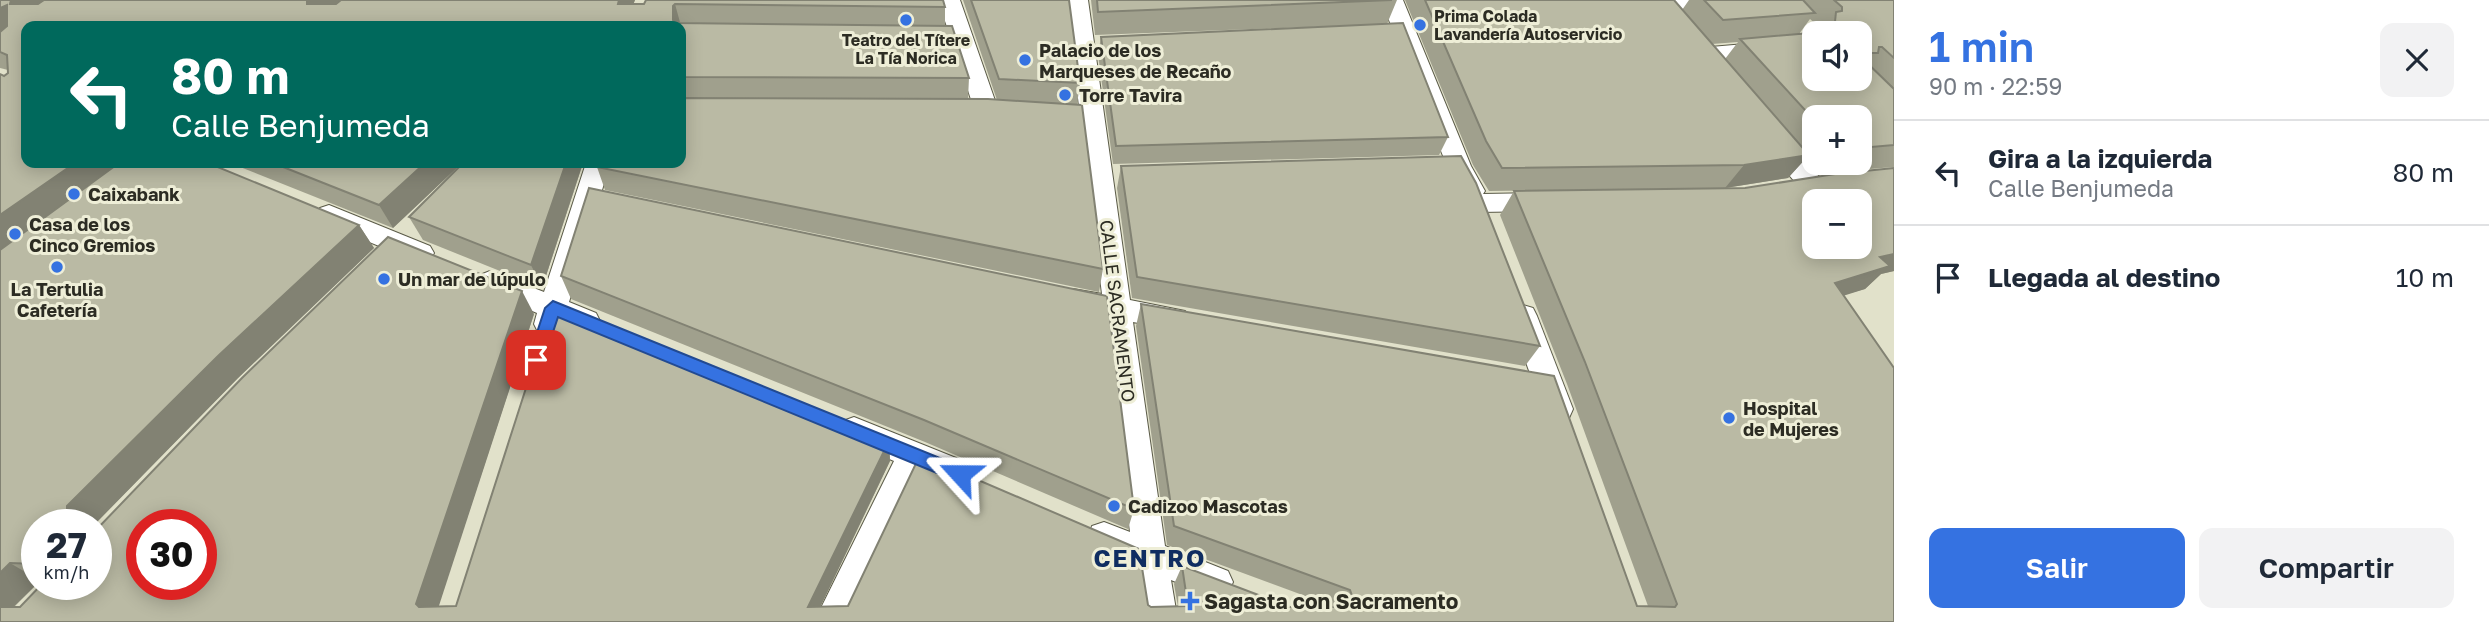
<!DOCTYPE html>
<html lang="es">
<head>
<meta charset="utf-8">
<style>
	body { margin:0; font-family:"Golos Text",sans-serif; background:#f2f2f3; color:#1f2937; height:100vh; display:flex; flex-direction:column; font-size:26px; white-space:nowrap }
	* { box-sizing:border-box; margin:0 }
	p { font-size:23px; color:#747a83 }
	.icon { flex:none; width:38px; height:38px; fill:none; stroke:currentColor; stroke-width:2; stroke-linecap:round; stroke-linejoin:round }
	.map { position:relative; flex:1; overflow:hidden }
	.panel { display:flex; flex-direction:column; background:#fff; width:595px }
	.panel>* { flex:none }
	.hud { position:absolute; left:21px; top:21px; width:665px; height:147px; border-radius:14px; box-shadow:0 4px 18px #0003; background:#00695c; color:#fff; overflow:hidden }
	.buttons { position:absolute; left:1802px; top:21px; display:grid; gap:14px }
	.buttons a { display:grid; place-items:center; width:70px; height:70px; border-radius:14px; background:#fff; box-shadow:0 4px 18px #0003; font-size:35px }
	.speed { position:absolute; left:21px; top:509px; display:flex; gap:14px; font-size:35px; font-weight:700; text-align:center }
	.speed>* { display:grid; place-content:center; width:91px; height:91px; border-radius:50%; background:#fff; box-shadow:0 4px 18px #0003; line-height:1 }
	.speed small { font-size:18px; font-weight:400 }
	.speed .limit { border:10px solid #d22; background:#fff; color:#111 }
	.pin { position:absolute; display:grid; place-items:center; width:60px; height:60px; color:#fff; margin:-30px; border-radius:14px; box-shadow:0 4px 10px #0006 }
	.me { position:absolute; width:77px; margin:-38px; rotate:294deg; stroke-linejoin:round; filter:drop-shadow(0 0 5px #0008) }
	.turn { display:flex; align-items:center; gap:24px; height:147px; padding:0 35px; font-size:32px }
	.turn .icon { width:91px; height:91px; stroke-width:2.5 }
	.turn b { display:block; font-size:49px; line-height:60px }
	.round { display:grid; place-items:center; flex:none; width:74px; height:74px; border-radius:14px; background:#f2f2f3 }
	.head { display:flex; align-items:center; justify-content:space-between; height:119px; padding:0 35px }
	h1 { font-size:42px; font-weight:600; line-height:52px; color:#3572e1 }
	.button { display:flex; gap:14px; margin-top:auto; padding:14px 35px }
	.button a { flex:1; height:80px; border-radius:14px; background:#3572e1; color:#fff; font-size:28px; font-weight:600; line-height:80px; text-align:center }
	.button a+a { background:#f2f2f3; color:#1f2937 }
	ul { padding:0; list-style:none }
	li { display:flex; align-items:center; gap:21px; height:105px; padding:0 35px; border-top:2px solid #e0e1e3 }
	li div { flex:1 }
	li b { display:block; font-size:26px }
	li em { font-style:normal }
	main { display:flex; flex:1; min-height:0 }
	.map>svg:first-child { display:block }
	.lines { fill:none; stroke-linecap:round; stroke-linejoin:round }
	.street-casing { stroke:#5b5b48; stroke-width:2 }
	.street { fill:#fff; fill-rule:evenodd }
	.wall { fill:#a0a08d; fill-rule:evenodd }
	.shaded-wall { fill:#828273 }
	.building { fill:#babaa4; stroke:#828273; stroke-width:2; fill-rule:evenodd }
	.route { fill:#3572e1; stroke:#224a92; stroke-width:2 }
	.poi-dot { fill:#3572e1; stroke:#eeeed7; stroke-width:2.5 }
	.labels { text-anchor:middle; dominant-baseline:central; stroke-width:6; stroke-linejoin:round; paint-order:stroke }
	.far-poi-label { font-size:16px; font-weight:bold; fill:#2c2c23; stroke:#eeeed7; text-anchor:start }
	.poi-label { font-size:18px; font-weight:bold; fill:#2c2c23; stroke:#eeeed7; text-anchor:start }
	.street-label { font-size:18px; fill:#2c2c23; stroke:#eeeed7 }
	.near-poi-label { font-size:21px; font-weight:bold; fill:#2c2c23; stroke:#eeeed7; text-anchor:start }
	.district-label { font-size:24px; font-weight:bold; letter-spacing:2px; fill:#0f2d61; stroke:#eeeed7 }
</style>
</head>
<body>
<main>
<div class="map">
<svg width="1894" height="622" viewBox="0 0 1894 622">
	<rect width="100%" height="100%" fill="#e1e1ca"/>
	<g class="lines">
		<defs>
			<g id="street">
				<path d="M938,0H960L999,112L995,118L987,120L979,118L975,112L954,47L910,44L907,39L910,34L949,33Z"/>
				<path d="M1066,0H1088L1130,300L1185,311L1189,319L1185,327L1175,330L1133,322L1165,546L1228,571L1233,582L1228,593L1216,598L1171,580L1178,622H1144L1135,565L1092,548L1088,537L1092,526L1104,522L1130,532L1104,317L1063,308L1059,300L1063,292L1073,289L1102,294Z"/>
				<path d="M1381,0H1403L1471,166L1485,191L1483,194L1546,193L1555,195L1559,202L1555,209L1546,211L1479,212L1470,210L1466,203L1468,199L1463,197L1447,166Z"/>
				<path d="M1656,0H1761L1758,5L1750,7L1658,13L1650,11L1647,6Z"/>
				<path d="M1815,38V52L1699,62L1691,60L1688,55L1691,50L1699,48Z"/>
				<path d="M1773,133L1782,135L1822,180L1826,186L1822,192L1813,195L1804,192L1764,147L1761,141L1764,135Z"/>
				<path d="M586,163H610L569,302L596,313L600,321L596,329L586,332L562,323L558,332L548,335L538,332L534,324L537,313L480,289L476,282L480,275L490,271L544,292Z"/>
				<path d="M329,205L430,246L434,253L430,260L421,263L320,222L316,215L320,208Z"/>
				<path d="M1523,305L1533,308L1537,316L1573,409L1569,418L1558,422L1547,418L1543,409L1509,316L1513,308Z"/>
				<path d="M854,417L966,462L971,472L966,482L955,486L920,472L849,622H814L894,461L843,439L839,430L843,421Z"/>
			</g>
		</defs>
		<use href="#street" class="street-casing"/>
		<use href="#street" class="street"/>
	</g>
	<g class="wall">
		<path d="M0,0H635L633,4H644L646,0L945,7V26L969,78L968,99L997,100L963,0H1069L1080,83L1077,105L1103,269L1099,292L605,190L597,167L681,163V26H26V163L359,225L374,248L238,378L94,525H37V584L14,607H20L534,314L438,606H456L889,441L890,461L821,606L1148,605L1151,607H1178L1174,584L1182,566L1290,607H1335L1167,545L1136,326L1141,304L1637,606H1648L1567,384L1500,215L1514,191L1745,188L1894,168V271L1881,274L1865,289L1843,295L1894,622H0L4,76L8,73V70L0,68Z"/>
		<path d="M1091,0H1397L1387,24L1095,35Z"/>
		<path d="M1405,0H1674L1682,10L1689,0H1894V167L1820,173L1806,158L1788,178L1725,188L1489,191L1473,165ZM1810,19L1822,30L1820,32L1799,34ZM1738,42L1725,59L1712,44ZM1815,117H1860V163H1815Z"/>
		<path d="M1101,37L1448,137L1439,155L1113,164L1098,55Z"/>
		<path d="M230,163H462L393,228Z"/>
		<path d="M463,163H583L542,288L423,240L409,217Z"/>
		<path d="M1121,166L1540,346L1525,366L1132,298L1117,188Z"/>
		<path d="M589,188L1134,509L1128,529L925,442L571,299L561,276Z"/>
	</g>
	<g class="shaded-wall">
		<path d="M11,0H61L33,19L10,4Z"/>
		<path d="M307,0H350L320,24L307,4Z"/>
		<path d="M619,0H635L625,26L618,4Z"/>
		<path d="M675,4L681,26H674L673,20V6Z"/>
		<path d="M7,5L26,29L0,42V8Z"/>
		<path d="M1809,155L1788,178L1725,188L1744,165Z"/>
		<path d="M75,163H128L0,256V215Z"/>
		<path d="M425,163H462L393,228L379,205Z"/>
		<path d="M566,163H583L542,288L531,265Z"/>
		<path d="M359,225L374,248L238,378L94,525H67V506L218,356Z"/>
		<path d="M1894,254V271L1881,274L1865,289L1811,306L1835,283L1880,257Z"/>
		<path d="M522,291L534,314L434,621L416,604Z"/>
		<path d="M889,441L890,461L813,622L808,607Z"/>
		<path d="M10,563L37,579V584L0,620V573Z"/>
	</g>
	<g class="building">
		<path d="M0,0H11L10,4H38L44,0H307V4H336L341,0H619L618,4H644L646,0H943L945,7L675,4L673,6V20L675,23L952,26L969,78L681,77V26H26V163H75L0,215V74L4,76L8,73L7,55L0,52V32L7,26V5L0,8Z"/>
		<path d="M971,0H1069L1080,83L999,79Z"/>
		<path d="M1097,0H1392L1098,12Z"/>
		<path d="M1425,0H1674L1809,155L1744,165L1502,168L1486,141Z"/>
		<path d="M1704,0H1803L1815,13L1723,20Z"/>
		<path d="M1834,0H1894V58L1882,47H1879L1878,53H1861V57L1894,89V145L1860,148V117H1815V121L1740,39L1834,31L1836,12L1842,11V7ZM1815,33H1860V79H1815Z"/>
		<path d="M1403,23L1448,137L1116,146L1101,37Z"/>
		<path d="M681,98L988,99L1082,105L1103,269L597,167L598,163H681Z"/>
		<path d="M1461,156L1476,183L1540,346L1137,277L1121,166Z"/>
		<path d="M119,163H208L359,225L218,356L67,506V525H37V564L10,563L0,573V250Z"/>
		<path d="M273,163H425L379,205Z"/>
		<path d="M463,163H566L531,265L409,217Z"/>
		<path d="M1894,168V254L1880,257L1890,266L1835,283L1894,368V622H0V607H20L42,584H96V530L242,378L388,237L522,291L416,604L419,607L456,606L553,304L889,441L808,607L848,606L920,455L1139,549L1148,605L1151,607L1188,606L1182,566L1290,607H1356L1350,590L1174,526L1141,304L1554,376L1637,606L1675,607L1677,604L1585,362L1514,191L1745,188L1835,174ZM1815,201H1860V247H1815ZM142,525H201V584H142Z"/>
		<path d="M589,188L1107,296L1134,509L924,420L561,276Z"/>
	</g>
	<path class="route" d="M553,301L967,469L969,474L967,480L960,482L954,480L558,317L542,365H530L528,360L545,308Z"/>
	<g class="poi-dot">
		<circle cx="906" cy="20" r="7"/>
		<circle cx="1420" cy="25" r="7"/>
		<circle cx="1025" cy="60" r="7"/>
		<circle cx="1065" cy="95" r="7"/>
		<circle cx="74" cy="194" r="7"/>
		<circle cx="15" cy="234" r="7"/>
		<circle cx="57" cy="267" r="7"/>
		<circle cx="384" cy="279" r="7"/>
		<circle cx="1729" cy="418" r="7"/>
		<circle cx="1114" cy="506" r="7"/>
		<path d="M1186.5 590.5h7v7h7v7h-7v7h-7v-7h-7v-7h7z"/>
	</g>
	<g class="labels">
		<g class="far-poi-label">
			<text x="1434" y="16">Prima Colada<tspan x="1434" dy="18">Lavandería Autoservicio</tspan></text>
			<text x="906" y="40" text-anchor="middle">Teatro del Títere<tspan x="906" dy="18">La Tía Norica</tspan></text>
		</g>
		<g class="poi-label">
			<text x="1039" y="50">Palacio de los<tspan x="1039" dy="21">Marqueses de Recaño</tspan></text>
			<text x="1079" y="95">Torre Tavira</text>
			<text x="88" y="194">Caixabank</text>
			<text x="29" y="224">Casa de los<tspan x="29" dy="21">Cinco Gremios</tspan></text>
			<text x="398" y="279">Un mar de lúpulo</text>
			<text x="57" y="289" text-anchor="middle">La Tertulia<tspan x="57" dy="21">Cafetería</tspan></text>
			<text x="1743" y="408">Hospital<tspan x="1743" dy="21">de Mujeres</tspan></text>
			<text x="1128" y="506">Cadizoo Mascotas</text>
		</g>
		<g class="street-label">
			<text transform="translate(1118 311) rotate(83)">CALLE SACRAMENTO</text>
		</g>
		<g class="near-poi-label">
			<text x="1204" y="601">Sagasta con Sacramento</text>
		</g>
		<g class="district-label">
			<text x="1150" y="557">CENTRO</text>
		</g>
	</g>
</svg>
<div class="buttons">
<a><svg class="icon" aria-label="sound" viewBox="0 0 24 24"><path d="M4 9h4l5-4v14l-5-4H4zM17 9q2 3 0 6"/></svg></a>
<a>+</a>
<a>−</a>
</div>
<div class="speed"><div>27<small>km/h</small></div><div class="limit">30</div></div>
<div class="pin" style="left:536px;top:360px;background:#d93025"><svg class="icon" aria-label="arrive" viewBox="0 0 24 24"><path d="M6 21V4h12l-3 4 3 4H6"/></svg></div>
<svg class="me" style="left:960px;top:474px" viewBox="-20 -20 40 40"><path d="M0-17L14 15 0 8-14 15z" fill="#3572e1" stroke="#fff" stroke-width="4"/></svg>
<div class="hud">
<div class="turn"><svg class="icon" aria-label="left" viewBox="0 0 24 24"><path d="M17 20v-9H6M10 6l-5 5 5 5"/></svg><div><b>80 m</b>Calle Benjumeda</div></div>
</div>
</div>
<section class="panel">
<div class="head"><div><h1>1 min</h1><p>90 m · 22:59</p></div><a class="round"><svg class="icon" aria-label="close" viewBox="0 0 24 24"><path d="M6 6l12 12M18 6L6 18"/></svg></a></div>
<ul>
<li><svg class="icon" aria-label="left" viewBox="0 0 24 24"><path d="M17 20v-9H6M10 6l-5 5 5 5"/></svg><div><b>Gira a la izquierda</b><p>Calle Benjumeda</p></div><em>80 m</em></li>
<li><svg class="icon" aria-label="arrive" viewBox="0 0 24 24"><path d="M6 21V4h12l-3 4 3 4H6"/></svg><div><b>Llegada al destino</b></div><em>10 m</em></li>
</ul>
<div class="button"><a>Salir</a><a>Compartir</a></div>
</section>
</main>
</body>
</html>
